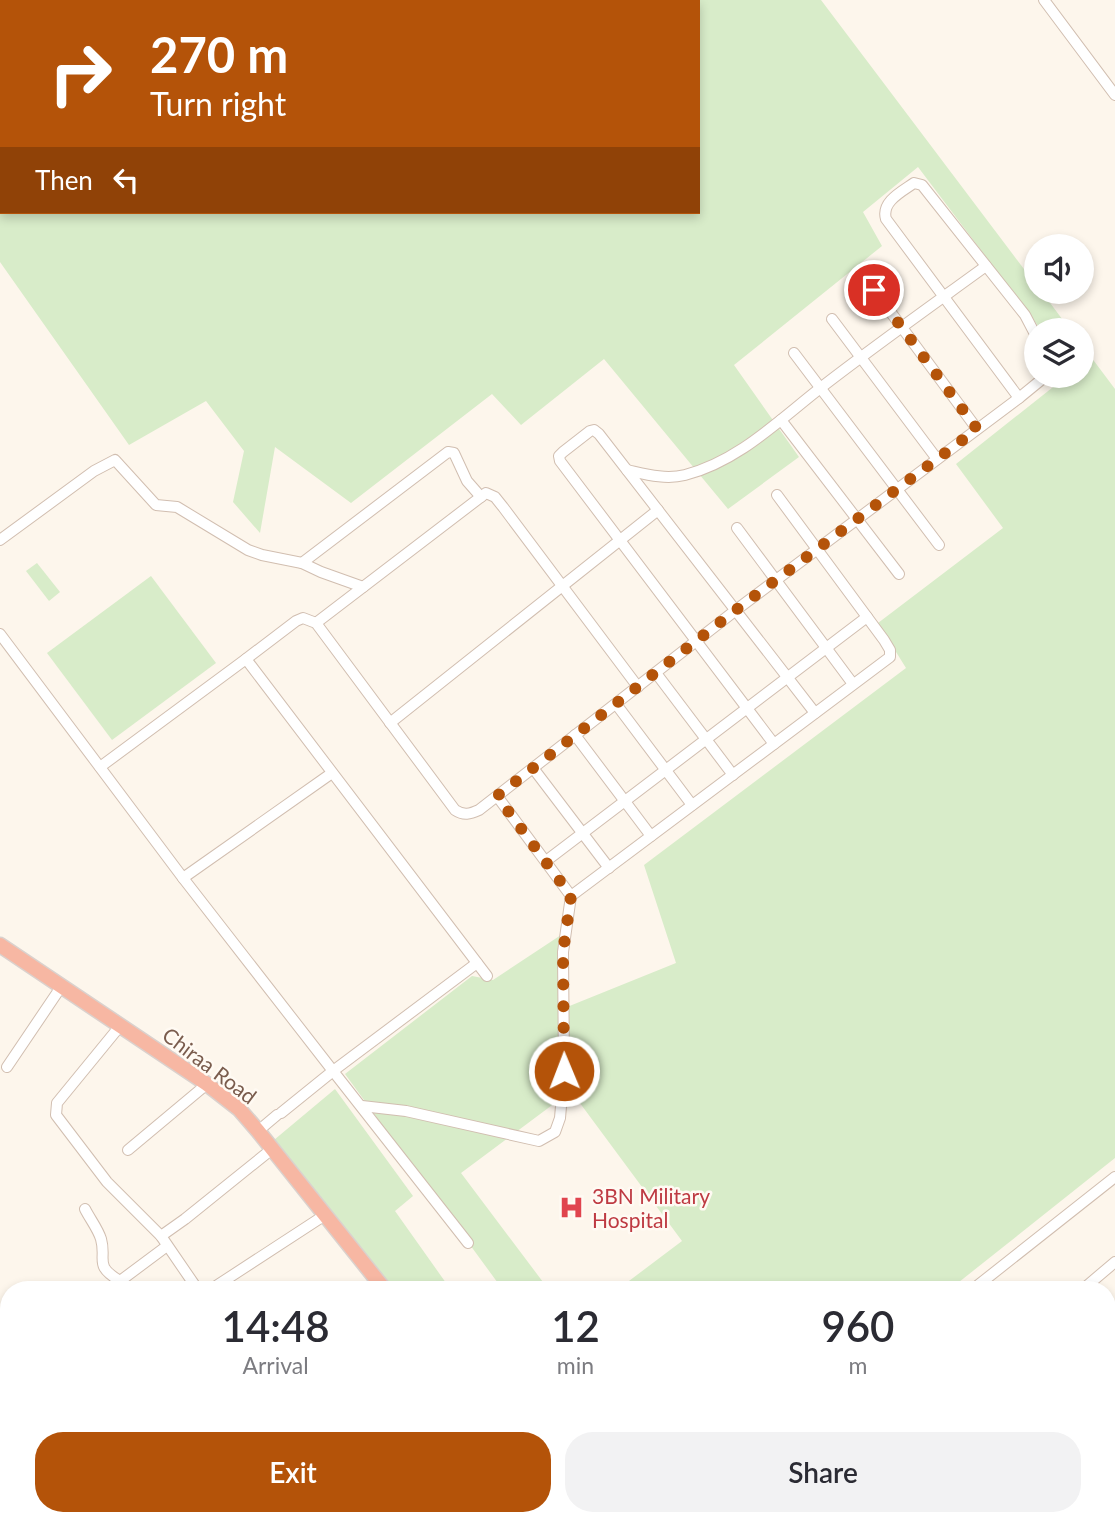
<!DOCTYPE html>
<html lang="en">
<head>
<meta charset="utf-8">
<style>
	body { margin:0; font-family:Lato,sans-serif; background:#f2f2f3; color:#2b2b33; height:100vh; display:flex; flex-direction:column; font-size:26px; white-space:nowrap }
	* { box-sizing:border-box; margin:0 }
	p { font-size:23px; color:#7c7c81 }
	.icon { flex:none; width:38px; height:38px; fill:none; stroke:currentColor; stroke-width:2; stroke-linecap:round; stroke-linejoin:round }
	.map { position:relative; flex:1; overflow:hidden }
	.details { position:absolute; left:0px; top:1281px; width:1116px; height:245px; display:flex; flex-direction:column; background:#fff; border-radius:28px 28px 0 0; box-shadow:0 4px 10px #0003 }
	.details>* { flex:none }
	.hud { position:absolute; left:0px; top:0px; width:700px; height:214px; box-shadow:0 4px 10px #0003; background:#b45309; color:#fff; overflow:hidden }
	.fabs { position:absolute; left:1024px; top:234px; display:grid; gap:14px }
	.fabs a { display:grid; place-items:center; width:70px; height:70px; border-radius:50%; background:#fff; box-shadow:0 4px 10px #0003; font-size:35px }
	.pin { position:absolute; display:grid; place-items:center; width:60px; height:60px; color:#fff; margin:-30px; border:4px solid #fff; border-radius:50%; box-shadow:0 2px 7px #0007 }
	.me { position:absolute; width:77px; margin:-38px; rotate:359deg; stroke-linejoin:round; filter:drop-shadow(0 0 5px #0008) }
	.turn { display:flex; align-items:center; gap:24px; height:147px; padding:0 35px; font-size:32px }
	.turn .icon { width:91px; height:91px; stroke-width:2.5 }
	.turn b { display:block; font-size:49px; line-height:60px }
	.then { display:flex; align-items:center; height:66px; padding:0 35px; background:#0003; gap:14px; font-size:26px }
	.eta { display:flex; justify-content:space-evenly; align-items:center; height:119px; text-align:center }
	.eta b { font-size:42px; font-weight:600; line-height:49px }
	.primary-button { display:flex; gap:14px; margin-top:auto; padding:14px 35px }
	.primary-button a { flex:1; height:80px; border-radius:28px; background:#b45309; color:#fff; font-size:28px; font-weight:600; line-height:80px; text-align:center }
	.primary-button a+a { background:#f2f2f3; color:#2b2b33 }
	.map>svg:first-child { display:block }
	.green { fill:#d8ecc9 }
	.lines { fill:none; stroke-linecap:round; stroke-linejoin:round }
	.minor-casing { stroke:#d1beb0; stroke-width:12 }
	.highway-casing { stroke:#dad1cd; stroke-width:17 }
	.minor { stroke:#fff; stroke-width:10 }
	.highway { stroke:#f7b7a3; stroke-width:14 }
	.route { stroke:#b45309; stroke-width:12; stroke-dasharray:0 21.6 }
	.labels { text-anchor:middle; dominant-baseline:central; stroke-width:5; stroke-linejoin:round; paint-order:stroke }
	.street-label { font-size:21px; fill:#7a5c4d; stroke:#fffaf3 }
	.health-label { font-size:21px; fill:#be3a42; stroke:#fffaf3; text-anchor:start }
</style>
</head>
<body>
<div class="map">
<svg width="1115" height="1526" viewBox="0 0 1115 1526">
	<rect width="100%" height="100%" fill="#fdf6ec"/>
	<g class="green">
		<path d="M205,0H821L1036,285V292H1042L1071,331H1042L918,167L863,212L882,246L734,365L799,457L728,509L604,359L521,425L492,394L351,503L275,447L260,533L233,502L244,451L206,401L129,445L0,262V172L2,171V212H698V2H204Z"/>
		<path d="M1082,345L1115,389V1158L949,1290H617L682,1241L571,1091L461,1173L549,1290H503L345,1074L472,976L493,980L561,935L567,1007L676,963L644,865L906,668L878,623L1003,528L956,464L1067,376H1082Z"/>
		<path d="M37,563L60,592L49,601L26,571Z"/>
		<path d="M151,576L216,663L112,740L47,653Z"/>
		<path d="M335,1089L413,1196L395,1211L451,1290H392L274,1140Z"/>
		<path d="M518,1517H665L654,1526H519Z"/>
	</g>
	<g class="lines">
		<defs>
			<g id="minor">
				<path d="M127,0L128,2"/>
				<path d="M1044,0L1115,95"/>
				<path d="M0,158L2,157"/>
				<path d="M875,291L977,429"/>
				<path d="M832,319L937,459"/>
				<path d="M794,353L939,545"/>
				<path d="M1019,398L886,219C881,202 901,192 914,183L922,185L1025,315L1036,336"/>
				<path d="M781,420L899,574"/>
				<path d="M627,470C645,474 665,480 685,475C739,461 779,420 823,386C876,345 931,306 986,266"/>
				<path d="M737,528L853,684"/>
				<path d="M0,540L94,471L115,460L156,505L177,507L248,550L262,555L302,563L321,572L363,587"/>
				<path d="M302,563L448,452L454,453L467,481L481,497"/>
				<path d="M316,623L486,493L495,497L503,507L638,687"/>
				<path d="M0,634L183,878L333,1071L281,1113"/>
				<path d="M246,659L296,621L303,618L316,623L455,810C464,816 470,814 479,810L736,610L1019,398L1041,380L1043,376"/>
				<path d="M656,673L733,775"/>
				<path d="M616,704L692,805"/>
				<path d="M390,723L658,510"/>
				<path d="M575,735L651,836"/>
				<path d="M774,744L560,461L559,456L563,452L590,431L594,430L599,434L815,713"/>
				<path d="M100,767L246,659L487,976"/>
				<path d="M533,768L609,868"/>
				<path d="M497,796L571,896"/>
				<path d="M546,861L867,617"/>
				<path d="M183,878L332,773"/>
				<path d="M120,1026L57,1103L56,1115L107,1182L161,1236L198,1290"/>
				<path d="M7,1067L61,987"/>
				<path d="M362,1106L406,1111L539,1141L555,1132L560,1118L564,1071L563,952L571,896L890,657V650L884,640L777,495"/>
				<path d="M258,1131L277,1115"/>
				<path d="M128,1150L207,1084"/>
				<path d="M85,1209C90,1219 98,1229 101,1239C107,1260 93,1265 120,1281"/>
				<path d="M161,1236L185,1219L272,1149"/>
				<path d="M468,1243L333,1071L477,963"/>
				<path d="M108,1290L167,1246"/>
				<path d="M210,1290L325,1215"/>
				<path d="M972,1290L1115,1177"/>
				<path d="M1082,1290L1115,1262"/>
				<path d="M1108,1389L1115,1383"/>
				<path d="M0,1451L9,1445"/>
				<path d="M1108,1495L1115,1490"/>
				<path d="M361,1517L368,1526"/>
				<path d="M1085,1517L1091,1526"/>
				<path d="M217,1526L240,1517"/>
				<path d="M686,1526L695,1517"/>
				<path d="M832,1526L841,1517"/>
				<path d="M957,1526L966,1517"/>
			</g>
			<g id="highway">
				<path d="M0,945L207,1084L239,1109L258,1131L385,1290"/>
				<path d="M516,1517L517,1526"/>
			</g>
		</defs>
		<use href="#minor" class="minor-casing"/>
		<use href="#highway" class="highway-casing"/>
		<use href="#minor" class="minor"/>
		<use href="#highway" class="highway"/>
	</g>
	<g class="lines">
		<path class="route" d="M564,1071L563,952L571,896L497,796L736,610L977,429L874,290"/>
	</g>
	<defs>
		<symbol id="hospital-bare" viewBox="-9 -9 18 18"><path d="M-5-5h3v3.5h4V-5h3V5h-3V1.5h-4V5h-3Z" fill="#e0444e" stroke="#fffaf3" stroke-width="2.5" paint-order="stroke"/></symbol>
	</defs>
	<g fill-rule="evenodd">
		<use href="#hospital-bare" x="554" y="1190" width="35" height="35"/>
	</g>
	<g class="labels">
		<g class="street-label">
			<text transform="translate(210 1065) rotate(37)">Chiraa Road</text>
		</g>
		<g class="health-label">
			<text x="592" y="1195">3BN Military<tspan x="592" dy="24">Hospital</tspan></text>
		</g>
	</g>
</svg>
<div class="fabs">
<a><svg class="icon" aria-label="sound" viewBox="0 0 24 24"><path d="M4 9h4l5-4v14l-5-4H4zM17 9q2 3 0 6"/></svg></a>
<a><svg class="icon" aria-label="layers" viewBox="0 0 24 24"><path d="M12 4l9 5-9 5-9-5zM3 14l9 5 9-5"/></svg></a>
</div>
<div class="pin" style="left:874px;top:290px;background:#d93025"><svg class="icon" aria-label="arrive" viewBox="0 0 24 24"><path d="M6 21V4h12l-3 4 3 4H6"/></svg></div>
<svg class="me" style="left:564px;top:1071px" viewBox="-20 -20 40 40"><circle r="17" fill="#b45309" stroke="#fff" stroke-width="3"/><path d="M0-11L8 9 0 5-8 9z" fill="#fff"/></svg>
<div class="hud">
<div class="turn"><svg class="icon" aria-label="right" viewBox="0 0 24 24"><path d="M7 20v-9h11M14 6l5 5-5 5"/></svg><div><b>270 m</b>Turn right</div></div>
<div class="then">Then<svg class="icon" aria-label="left" viewBox="0 0 24 24"><path d="M17 20v-9H6M10 6l-5 5 5 5"/></svg></div>
</div>
<section class="details">
<div class="eta">
<div><b>14:48</b><p>Arrival</p></div>
<div><b>12</b><p>min</p></div>
<div><b>960</b><p>m</p></div>
</div>
<div class="primary-button"><a>Exit</a><a>Share</a></div>
</section>
</div>
</body>
</html>
